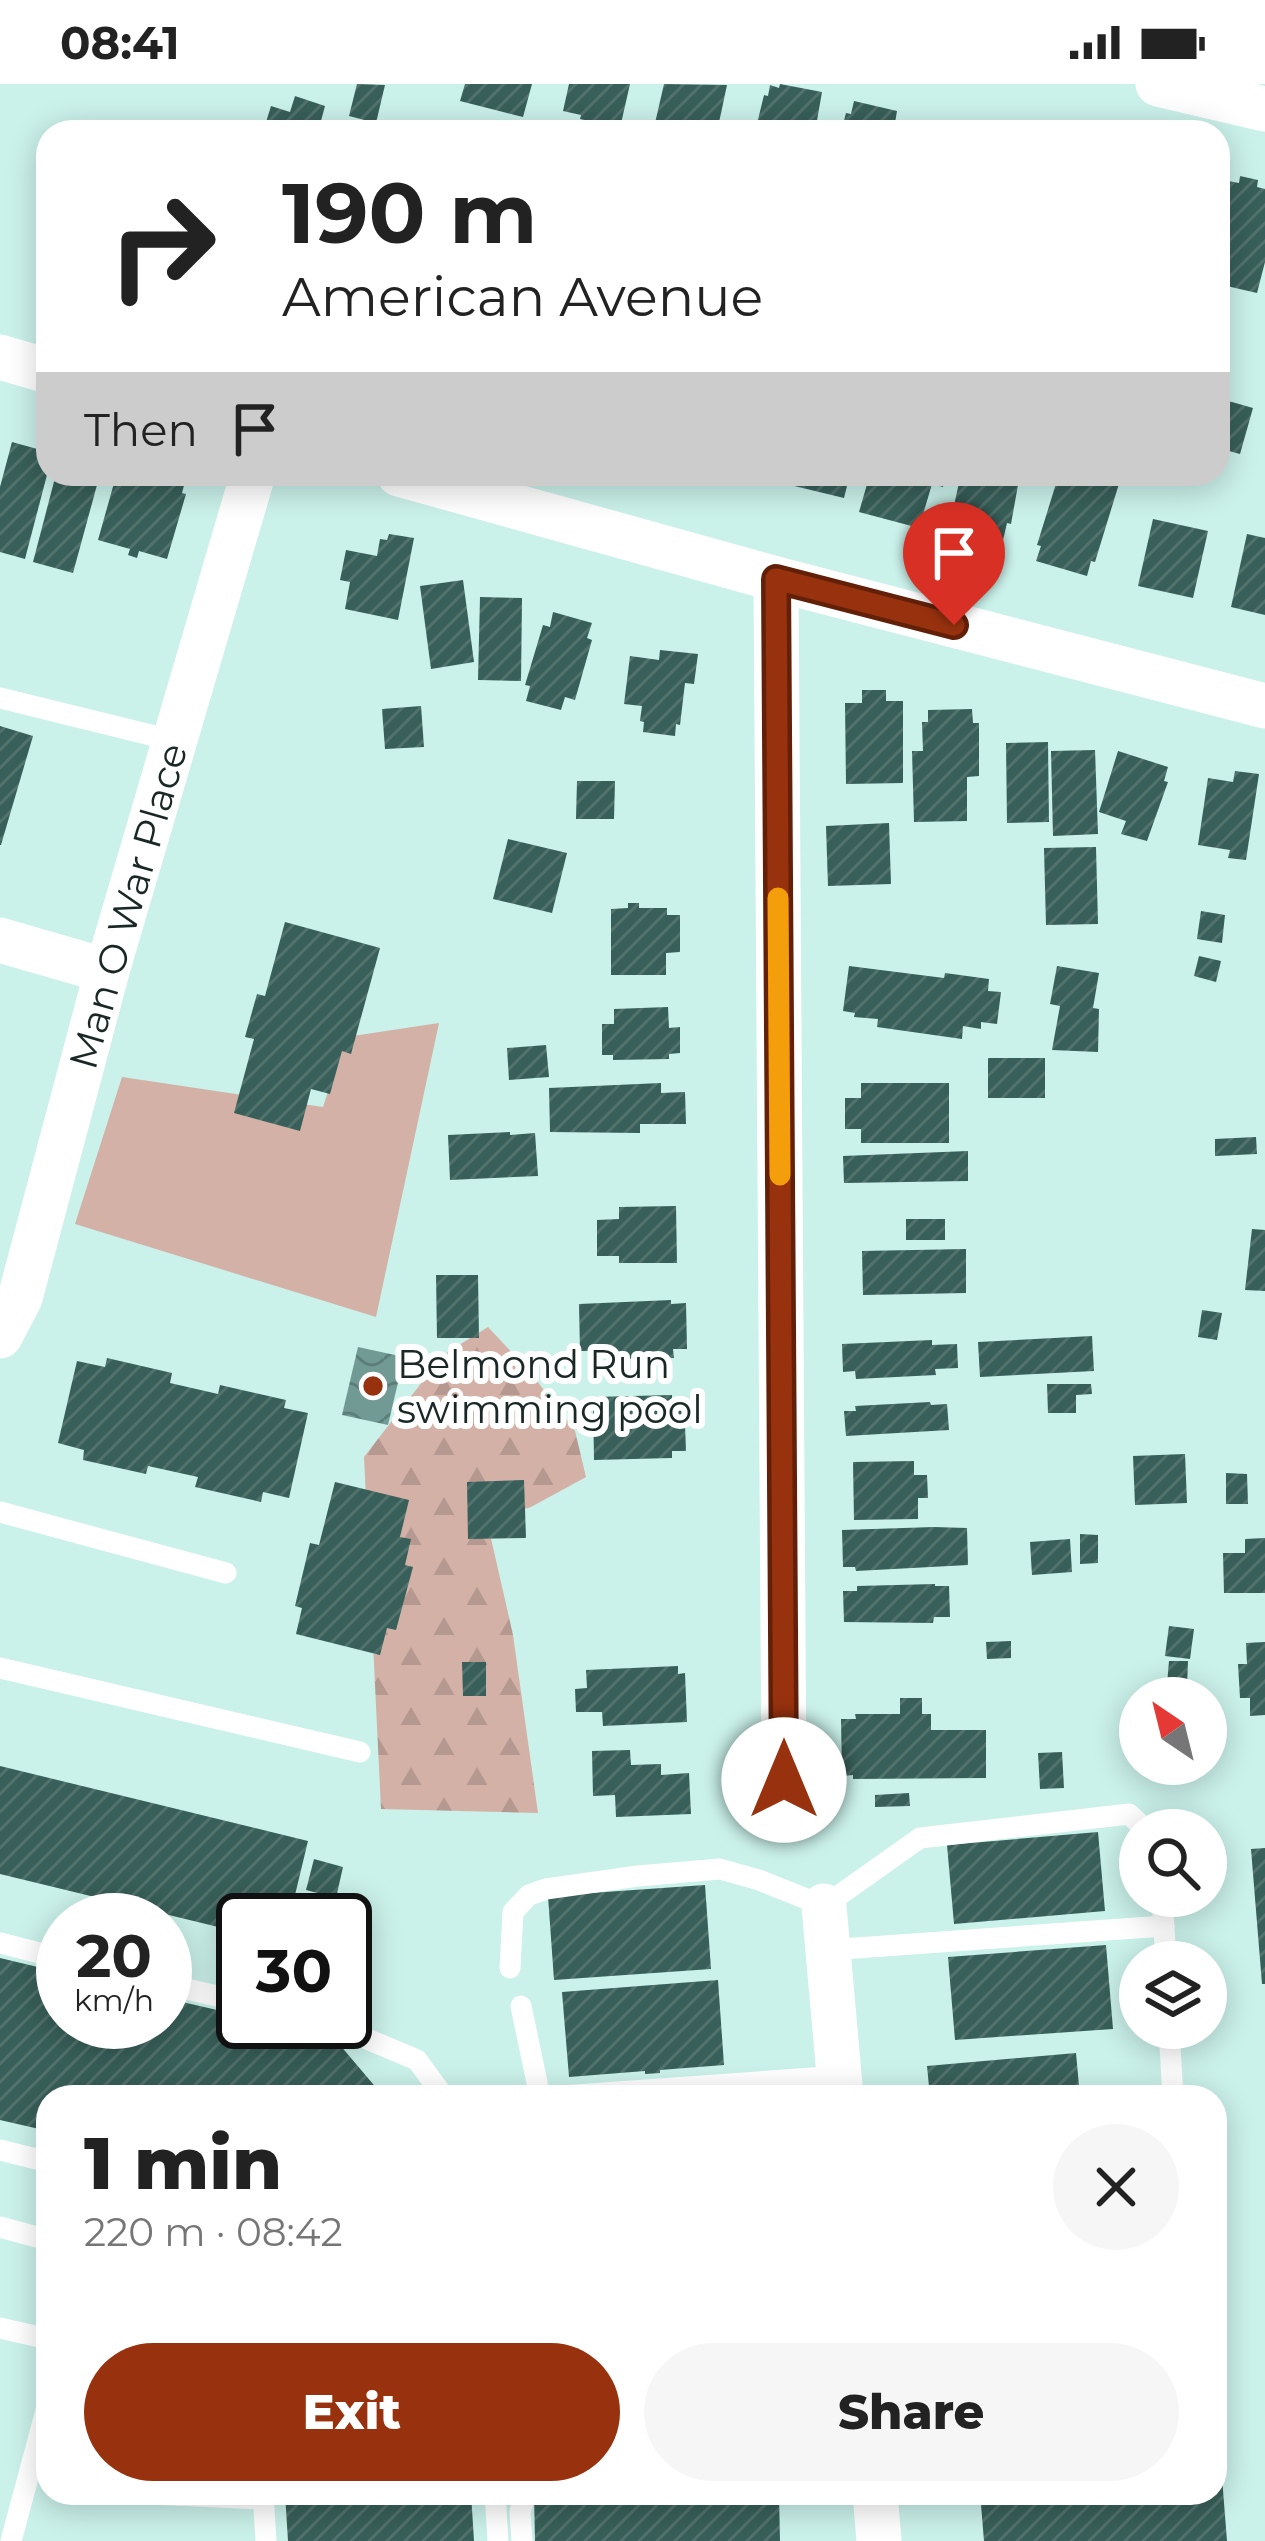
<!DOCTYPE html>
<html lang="en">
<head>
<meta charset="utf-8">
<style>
	body { margin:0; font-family:Montserrat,sans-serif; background:#f6f6f6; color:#222; height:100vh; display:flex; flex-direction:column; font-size:45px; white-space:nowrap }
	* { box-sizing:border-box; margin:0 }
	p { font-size:39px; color:#767676 }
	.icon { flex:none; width:66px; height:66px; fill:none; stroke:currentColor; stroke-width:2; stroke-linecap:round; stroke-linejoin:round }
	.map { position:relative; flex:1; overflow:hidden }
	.side { position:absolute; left:36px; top:2001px; width:1191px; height:420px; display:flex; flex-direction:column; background:#fff; border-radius:36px; box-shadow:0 6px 30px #0003 }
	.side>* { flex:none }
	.banner { position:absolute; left:36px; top:36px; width:1194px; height:366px; border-radius:36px; box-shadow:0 6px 30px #0003; background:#fff; color:#222; overflow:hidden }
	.needle { width:78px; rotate:325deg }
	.controls { position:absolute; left:1119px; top:1593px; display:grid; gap:24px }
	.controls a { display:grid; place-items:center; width:108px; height:108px; border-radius:50%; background:#fff; box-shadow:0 6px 30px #0003; font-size:60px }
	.speed { position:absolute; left:36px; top:1809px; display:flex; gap:24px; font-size:60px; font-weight:700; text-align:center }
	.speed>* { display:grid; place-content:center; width:156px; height:156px; border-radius:50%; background:#fff; box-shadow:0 6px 30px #0003; line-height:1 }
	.speed small { font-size:30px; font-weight:400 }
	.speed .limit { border:6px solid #111; border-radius:18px; background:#fff; color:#111 }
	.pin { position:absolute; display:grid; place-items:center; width:102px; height:102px; color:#fff; margin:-123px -51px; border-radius:50% 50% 50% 0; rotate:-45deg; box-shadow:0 0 12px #0007 }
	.pin .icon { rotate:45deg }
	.me { position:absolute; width:132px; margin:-66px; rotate:0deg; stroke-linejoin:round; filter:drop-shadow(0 0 9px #0008) }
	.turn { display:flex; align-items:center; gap:42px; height:252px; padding:0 48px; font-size:54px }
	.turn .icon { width:156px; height:156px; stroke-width:2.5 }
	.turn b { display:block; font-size:84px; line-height:102px }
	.then { display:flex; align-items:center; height:114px; padding:0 48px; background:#0003; gap:24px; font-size:45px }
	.round { display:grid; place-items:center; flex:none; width:126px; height:126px; border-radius:63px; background:#f6f6f6 }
	.headline { display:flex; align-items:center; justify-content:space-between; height:204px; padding:0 48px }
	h1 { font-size:72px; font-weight:800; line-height:90px }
	.action { display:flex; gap:24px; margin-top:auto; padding:24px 48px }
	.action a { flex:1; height:138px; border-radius:72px; background:#98320e; color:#fff; font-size:48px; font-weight:800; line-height:138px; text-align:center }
	.action a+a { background:#f6f6f6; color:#222 }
	.status { display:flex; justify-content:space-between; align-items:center; height:84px; padding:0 60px; background:#fff; direction:ltr }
	.status svg { height:33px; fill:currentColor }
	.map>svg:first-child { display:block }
	.grass { fill:#d3b1a7 }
	.forest { fill:url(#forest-firs) }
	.water { fill:url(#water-waves) }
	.building { fill:url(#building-hatch) }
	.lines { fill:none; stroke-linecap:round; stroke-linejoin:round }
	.service { stroke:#fff; stroke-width:21 }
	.minor { stroke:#fff; stroke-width:45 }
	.route-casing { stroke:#632009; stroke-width:30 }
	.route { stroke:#98320e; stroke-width:21 }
	.slow { stroke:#f59e0b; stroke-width:21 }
	.poi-dot { fill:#98320e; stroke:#fff; stroke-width:4.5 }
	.labels { text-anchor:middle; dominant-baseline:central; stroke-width:12; stroke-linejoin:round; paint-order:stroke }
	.street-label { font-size:39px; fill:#192725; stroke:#fff }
	.poi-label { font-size:39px; fill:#192725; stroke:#fff; text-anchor:start }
</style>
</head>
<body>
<div class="status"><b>08:41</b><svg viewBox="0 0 49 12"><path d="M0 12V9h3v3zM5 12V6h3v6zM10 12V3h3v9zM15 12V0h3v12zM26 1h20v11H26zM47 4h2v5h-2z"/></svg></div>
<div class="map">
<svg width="1265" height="2457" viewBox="0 0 1265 2457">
	<defs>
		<pattern id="forest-firs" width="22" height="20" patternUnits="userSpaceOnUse" patternTransform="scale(3)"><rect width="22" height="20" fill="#d3b1a7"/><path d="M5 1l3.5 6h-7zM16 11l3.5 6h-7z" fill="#b59890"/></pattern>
		<pattern id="water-waves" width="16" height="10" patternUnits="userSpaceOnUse" patternTransform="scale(3)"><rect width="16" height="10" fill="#719a94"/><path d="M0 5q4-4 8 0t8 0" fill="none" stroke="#5c7e79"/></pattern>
		<pattern id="building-hatch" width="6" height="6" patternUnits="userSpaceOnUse" patternTransform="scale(3)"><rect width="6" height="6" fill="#385f59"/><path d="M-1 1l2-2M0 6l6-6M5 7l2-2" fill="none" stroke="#52726d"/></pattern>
	</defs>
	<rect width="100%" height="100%" fill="#caf1ea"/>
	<path class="grass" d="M439,939L376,1233L75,1140L122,993L323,1023L346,953Z"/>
	<path class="forest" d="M488,1243L531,1289L575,1347L586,1393L531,1423L487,1437L513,1551L538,1729L381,1725L364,1373L443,1271Z"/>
	<path class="water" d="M358,1263L404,1273L388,1341L342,1331Z"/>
	<g class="building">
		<path d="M357,0L385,1L376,39L349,32Z"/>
		<path d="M465,0H532L523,33L460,17Z"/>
		<path d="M569,0H630L620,44L580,35L581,31L563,27Z"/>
		<path d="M664,0L727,1L717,48H653Z"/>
		<path d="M780,0L822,8L815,48H755L764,11L768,12L770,1L779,4Z"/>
		<path d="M295,12L325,22L318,48H263L271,22L290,28Z"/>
		<path d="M854,17L897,27L895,39L899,40L898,48H841L846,29L851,30Z"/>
		<path d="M1240,92L1258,96L1257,103L1265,105V178L1257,209L1218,200V137L1228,97L1239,99Z"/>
		<path d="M1218,314L1253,324L1240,370L1218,364Z"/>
		<path d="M12,358L48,368V387L25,475L0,468V403Z"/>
		<path d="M56,390H100L73,489L33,478Z"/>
		<path d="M125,390H173L186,394L182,409L186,410L167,475L139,467L137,474L128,471L130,465L98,456L116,392L124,394Z"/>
		<path d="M784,390H850L844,414L782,399Z"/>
		<path d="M870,390H947L943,403L932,400L919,444L859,428Z"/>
		<path d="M961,390H1020L1011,440L1007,439L1001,465L969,458V453L948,448Z"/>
		<path d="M1059,390H1122L1095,478L1091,477L1087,492L1036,477L1041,462L1037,461Z"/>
		<path d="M1153,435L1208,447L1193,514L1138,502Z"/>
		<path d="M389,450L414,454L398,536L345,525L350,498L340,496L346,466L377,472L380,455L387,456Z"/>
		<path d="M1247,450L1265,454V531L1231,523Z"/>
		<path d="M463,496L474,578L431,585L420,502Z"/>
		<path d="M480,513L522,514L521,597L478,596Z"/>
		<path d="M553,528L592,539L587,554L592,556L575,616L565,613L561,626L526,617L530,602L525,601L543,541L550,543Z"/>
		<path d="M660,566L698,570L694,600L685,599L680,641L676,640L675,652L643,648L644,638L640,637L642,622L624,620L630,572L659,576Z"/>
		<path d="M862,606H886V617H903V699L846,700L845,619H862Z"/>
		<path d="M421,622L424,663L385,665L382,625Z"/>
		<path d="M972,625L973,639H979V692L967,693V737L914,738L912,667H923L922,638H928V626Z"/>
		<path d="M0,642L33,652L1,761H0Z"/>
		<path d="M1048,658L1049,738L1007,739L1006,659Z"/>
		<path d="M1095,666L1098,750L1053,752L1051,667Z"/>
		<path d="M1118,667L1168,683L1164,697L1168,698L1147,757L1121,750L1126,737L1099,728Z"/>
		<path d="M1235,687L1259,690L1246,776L1228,774L1230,766L1198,761L1208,694L1233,698Z"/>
		<path d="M577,697H615L614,735H576Z"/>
		<path d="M889,739L891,800L828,802L826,742Z"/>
		<path d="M508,755L567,769L552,829L493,815Z"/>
		<path d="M1096,763L1098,840L1046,841L1044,764Z"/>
		<path d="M628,819H639V824H667V831H680V868L666,869V891H611V825L628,824Z"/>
		<path d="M1201,827L1225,831L1222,859L1197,855Z"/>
		<path d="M285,838L380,864L351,970L342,967L330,1010L311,1005L300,1047L234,1029L254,955L245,953L257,910L265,912Z"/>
		<path d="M1199,872L1221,877L1216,898L1194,892Z"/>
		<path d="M849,882L944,894L945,889L989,895L988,907L1001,908L997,940L981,938V945L963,942L962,955L877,943L878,935L854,933L855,929L843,927Z"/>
		<path d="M1057,882L1099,889L1093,924L1099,925L1098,968L1052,966L1060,922L1050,920Z"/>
		<path d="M668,923L669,944L680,943V969L669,970V975L613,976V971H602V940H614V925Z"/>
		<path d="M546,961L549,993L509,996L507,964Z"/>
		<rect x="988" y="974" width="57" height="40"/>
		<path d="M661,999V1009L685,1008L686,1040H640V1049L550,1048L549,1004Z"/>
		<path d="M861,999H949V1059H861V1045H845V1014H861Z"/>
		<path d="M510,1048V1051L535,1049L538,1092L450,1096L448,1051Z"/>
		<path d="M1256,1053L1257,1070L1215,1072V1055Z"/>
		<path d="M968,1067V1097L844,1099L843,1072Z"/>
		<path d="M676,1122L677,1179H619V1172H597V1136L619,1135V1123Z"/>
		<rect x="906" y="1135" width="39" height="21"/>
		<path d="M1252,1145L1265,1146V1207L1245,1206Z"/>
		<path d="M966,1165V1209L863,1211L862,1167Z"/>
		<path d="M436,1191H478L479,1254H437Z"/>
		<path d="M671,1216V1220L686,1219L687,1265H673L674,1274L605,1275V1267H580L579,1220Z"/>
		<path d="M1202,1226L1222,1229L1217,1256L1198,1253Z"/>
		<path d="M1092,1252L1094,1287L980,1293L978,1258Z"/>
		<path d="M932,1256V1261L957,1260L958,1284L935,1285L936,1291L856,1295L855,1287L843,1288L842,1260Z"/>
		<path d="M107,1274L172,1289L170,1299L218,1310L220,1301L286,1316L284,1324L308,1329L289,1414L263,1408L261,1418L195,1403L198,1393L148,1382L146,1390L83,1376L84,1366L58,1359L77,1277L105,1283Z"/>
		<path d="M1047,1300H1091L1092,1310L1076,1311V1329H1048Z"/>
		<path d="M672,1311V1315L684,1314L686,1367H672V1374L594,1376L593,1313Z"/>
		<path d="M930,1318L931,1321L947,1320L949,1346L846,1352L844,1327H856L855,1322Z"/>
		<path d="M1185,1370L1187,1419L1135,1421L1133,1372Z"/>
		<path d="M914,1377V1391H927L928,1414H918V1435L854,1436L853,1378Z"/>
		<path d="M1226,1389L1247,1390L1248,1420H1226Z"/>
		<path d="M524,1396L526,1454L468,1455L467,1398Z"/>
		<path d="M335,1398L409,1416L400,1453L411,1455L405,1481L413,1483L396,1546L387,1544L380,1571L296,1550L302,1524L295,1522L310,1459L319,1461Z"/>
		<path d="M934,1443L967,1444L968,1481L856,1487L855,1483H843L842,1446Z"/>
		<path d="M1080,1450L1098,1451V1479L1080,1480Z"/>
		<path d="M1265,1454V1509H1224L1223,1469H1245V1455Z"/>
		<path d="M1070,1455L1072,1488L1032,1491L1030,1458Z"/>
		<path d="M935,1500V1502H949L950,1533H934L933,1539L844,1538L843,1507H857V1502Z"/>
		<path d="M1169,1542L1194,1545L1190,1575L1165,1572Z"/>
		<path d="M1011,1557V1574L987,1575L986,1558Z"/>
		<path d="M1265,1558V1631L1250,1632V1614H1240L1238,1580H1247L1246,1559Z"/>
		<path d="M1169,1577H1188L1187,1602L1167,1600Z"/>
		<path d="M462,1578H486V1612H463Z"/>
		<path d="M678,1582V1590L685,1589L687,1638L603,1642L602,1628H576L575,1605L587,1604L586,1586Z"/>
		<path d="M900,1614H922V1630H931V1646H986V1694L853,1695V1691L842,1692L841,1635H856L855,1630H900Z"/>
		<path d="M630,1666L631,1681L661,1680V1691L689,1689L691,1730L616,1733L615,1711L593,1712L592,1667Z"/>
		<path d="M1062,1668L1064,1704L1040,1705L1038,1669Z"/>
		<path d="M0,1682L308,1757L289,1836H243V1849L0,1790Z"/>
		<path d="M909,1709L910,1722L875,1723V1711Z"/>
		<path d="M1098,1748L1105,1827L954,1840L947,1761Z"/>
		<path d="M1265,1764V1900H1262L1251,1765Z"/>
		<path d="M314,1775L343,1783L336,1814L306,1806Z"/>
		<path d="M705,1801L711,1885L554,1896L548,1812Z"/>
		<path d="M1106,1861L1113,1945L955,1956L948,1873Z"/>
		<path d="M0,1874L63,1889V1938H165V1914L243,1932V1938H268L334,1954L384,2013H48V2047L0,2036Z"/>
		<path d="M718,1896L724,1981L660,1986V1989L645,1990V1987L569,1993L562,1908Z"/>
		<path d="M1076,1969L1080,2013H930L927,1982Z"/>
		<path d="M1215,2368H1220L1227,2457H984L980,2409H1215Z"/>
		<path d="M285,2409H471L474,2457H288Z"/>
		<path d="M534,2409H779L780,2457H535Z"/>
	</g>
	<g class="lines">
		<g class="service">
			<path d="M0,614L175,657"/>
			<path d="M0,1428L226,1489"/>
			<path d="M0,1584L360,1668"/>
			<path d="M1162,1812L1166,1878"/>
			<path d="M0,1859L63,1875"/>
			<path d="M828,1866L1164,1842"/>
			<path d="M510,1884L513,1828L529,1811L546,1805L638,1792L720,1785L759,1796L824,1822L920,1754L1129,1730L1146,1746"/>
			<path d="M165,1900L243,1918"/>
			<path d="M521,1922L540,2013"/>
			<path d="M327,1938L417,1976L444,2013"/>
			<path d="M1169,1944L1173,2013"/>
			<path d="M548,2013L839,1992"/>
			<path d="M0,2066L48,2078"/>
			<path d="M0,2143L48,2156"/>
			<path d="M0,2244L48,2255"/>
			<path d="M127,2409L263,2415"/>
			<path d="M263,2409L266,2457"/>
			<path d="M495,2409L498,2457"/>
			<path d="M11,2457L48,2319"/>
			<path d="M522,2457L520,2428L526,2409"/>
		</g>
		<g class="minor">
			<path d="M1158,0L1265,25"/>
			<path d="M0,273L48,287"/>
			<path d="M399,390L776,495L1265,622"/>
			<path d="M776,495L784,1696"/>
			<path d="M0,856L107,887"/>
			<path d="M0,1252L20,1214L107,887L253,390"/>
			<path d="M824,1822L841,2013"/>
			<path d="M875,2409L879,2457"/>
		</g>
	</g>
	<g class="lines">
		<defs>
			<path id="route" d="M784,1696L776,495L954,541"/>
		</defs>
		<use href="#route" class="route-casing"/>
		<use href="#route" class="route"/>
		<path class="slow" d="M778,814L780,1091"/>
	</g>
	<circle class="poi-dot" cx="373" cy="1302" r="12"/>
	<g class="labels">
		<g class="street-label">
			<text transform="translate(128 822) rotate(-74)">Man O War Place</text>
		</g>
		<g class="poi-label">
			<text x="397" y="1280">Belmond Run<tspan x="397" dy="45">swimming pool</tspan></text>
		</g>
	</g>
</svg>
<div class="controls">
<a><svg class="needle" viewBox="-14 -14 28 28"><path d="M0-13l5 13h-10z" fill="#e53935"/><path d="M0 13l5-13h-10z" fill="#767676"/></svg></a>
<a><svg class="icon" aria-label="search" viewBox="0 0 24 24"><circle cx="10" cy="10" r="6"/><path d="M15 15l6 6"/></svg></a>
<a><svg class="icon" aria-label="layers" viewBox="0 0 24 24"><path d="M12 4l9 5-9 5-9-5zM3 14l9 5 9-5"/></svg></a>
</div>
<div class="speed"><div>20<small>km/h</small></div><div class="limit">30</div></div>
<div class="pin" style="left:954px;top:541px;background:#d93025"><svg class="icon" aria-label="arrive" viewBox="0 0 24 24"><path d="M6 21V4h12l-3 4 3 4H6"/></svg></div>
<svg class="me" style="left:784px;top:1696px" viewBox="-20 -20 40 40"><circle r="19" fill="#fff"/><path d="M0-13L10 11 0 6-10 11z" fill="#98320e"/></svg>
<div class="banner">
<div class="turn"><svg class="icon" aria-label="right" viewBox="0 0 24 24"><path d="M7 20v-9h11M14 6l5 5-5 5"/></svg><div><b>190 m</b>American Avenue</div></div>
<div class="then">Then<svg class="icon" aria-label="arrive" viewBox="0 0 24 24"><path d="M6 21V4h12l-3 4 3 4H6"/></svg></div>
</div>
<section class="side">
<div class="headline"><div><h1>1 min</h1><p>220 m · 08:42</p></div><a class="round"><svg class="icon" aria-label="close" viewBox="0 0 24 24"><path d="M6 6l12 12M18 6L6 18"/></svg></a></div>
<div class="action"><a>Exit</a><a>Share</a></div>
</section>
</div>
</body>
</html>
